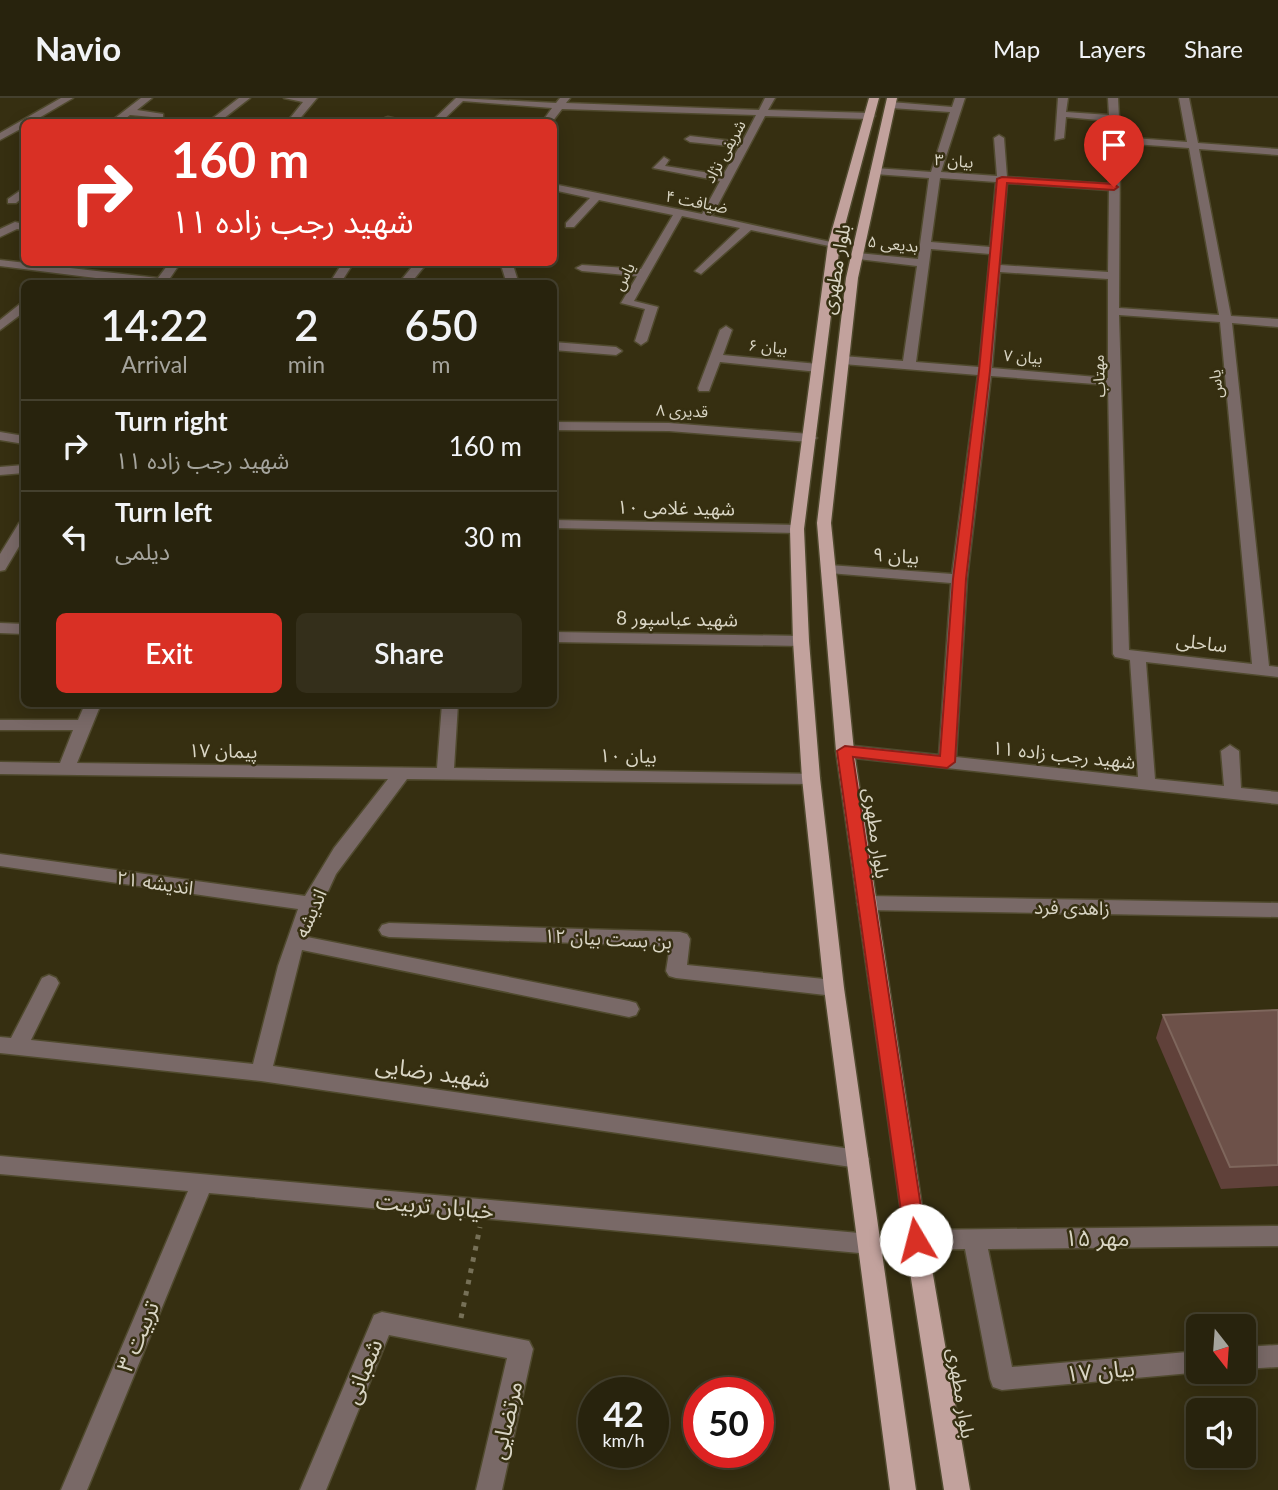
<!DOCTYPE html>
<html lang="en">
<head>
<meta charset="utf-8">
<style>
	body { margin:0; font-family:Lato,"Noto Sans Arabic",sans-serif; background:#342f1b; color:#f1f3f6; height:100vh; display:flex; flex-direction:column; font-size:26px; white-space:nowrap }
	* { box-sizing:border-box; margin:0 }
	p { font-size:23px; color:#a5a49d }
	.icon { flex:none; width:38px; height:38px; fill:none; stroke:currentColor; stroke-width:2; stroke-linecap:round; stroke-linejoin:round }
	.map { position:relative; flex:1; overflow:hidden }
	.details { position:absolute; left:21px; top:182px; width:536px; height:427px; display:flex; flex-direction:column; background:#28230d; border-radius:10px; box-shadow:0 4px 18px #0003,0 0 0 2px #44402e }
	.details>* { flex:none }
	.top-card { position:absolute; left:21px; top:21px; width:536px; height:147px; border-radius:10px; box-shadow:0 4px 18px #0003,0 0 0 2px #44402e; background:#d93025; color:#fff; overflow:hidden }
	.needle { width:46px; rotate:163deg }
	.tools { position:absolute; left:1186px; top:1216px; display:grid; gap:14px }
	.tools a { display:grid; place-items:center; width:70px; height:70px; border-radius:10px; background:#28230d; box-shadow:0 4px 18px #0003,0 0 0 2px #44402e; font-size:35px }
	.speed { position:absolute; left:578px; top:1279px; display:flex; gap:14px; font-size:35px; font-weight:700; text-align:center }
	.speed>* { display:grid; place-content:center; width:91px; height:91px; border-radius:50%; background:#28230d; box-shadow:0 4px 18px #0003,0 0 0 2px #44402e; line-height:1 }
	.speed small { font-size:18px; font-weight:400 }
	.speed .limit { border:10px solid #d22; background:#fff; color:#111 }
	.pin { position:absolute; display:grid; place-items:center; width:60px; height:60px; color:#fff; margin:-72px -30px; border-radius:50% 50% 50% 0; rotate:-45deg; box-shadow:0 0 7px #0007 }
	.pin .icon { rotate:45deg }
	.me { position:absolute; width:77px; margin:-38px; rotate:352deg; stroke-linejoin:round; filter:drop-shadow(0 0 5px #0008) }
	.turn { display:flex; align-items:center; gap:24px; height:147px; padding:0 35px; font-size:32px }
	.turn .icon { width:91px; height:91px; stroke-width:2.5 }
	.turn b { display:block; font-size:49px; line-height:60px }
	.eta { display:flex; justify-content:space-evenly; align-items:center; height:119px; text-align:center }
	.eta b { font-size:42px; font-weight:600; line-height:49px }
	.primary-button { display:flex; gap:14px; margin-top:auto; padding:14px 35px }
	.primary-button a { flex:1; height:80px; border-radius:10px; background:#d93025; color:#fff; font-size:28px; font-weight:600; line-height:80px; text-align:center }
	.primary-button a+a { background:#342f1b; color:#f1f3f6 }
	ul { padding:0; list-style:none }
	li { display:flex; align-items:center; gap:21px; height:91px; padding:0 35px; border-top:2px solid #44402e }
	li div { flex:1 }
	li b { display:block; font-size:26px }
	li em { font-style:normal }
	header { display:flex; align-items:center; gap:42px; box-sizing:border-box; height:98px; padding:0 35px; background:#28230d; border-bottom:2px solid #44402e }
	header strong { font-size:33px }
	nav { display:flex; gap:38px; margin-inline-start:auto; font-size:24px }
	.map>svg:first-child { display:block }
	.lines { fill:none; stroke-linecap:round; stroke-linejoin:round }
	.minor-casing { stroke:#504a2e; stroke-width:3 }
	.major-casing { stroke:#504a2e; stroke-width:3 }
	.path { stroke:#767057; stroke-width:5; stroke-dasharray:4.5 7; stroke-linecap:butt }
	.minor { fill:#796967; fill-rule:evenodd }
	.major { fill:#c2a29d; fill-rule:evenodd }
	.wall { fill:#60413a }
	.building { fill:#6d5149; stroke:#7e665c; stroke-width:2 }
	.route { fill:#d93025; stroke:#8d1f18; stroke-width:2 }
	.labels { text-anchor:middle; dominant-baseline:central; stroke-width:5; stroke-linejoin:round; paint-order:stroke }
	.far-street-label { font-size:16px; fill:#d9d5c4; stroke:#362f11 }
	.street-label { font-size:19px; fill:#d9d5c4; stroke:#362f11 }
	.near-street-label { font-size:23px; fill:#d9d5c4; stroke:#362f11 }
</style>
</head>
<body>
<header>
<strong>Navio</strong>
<nav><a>Map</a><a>Layers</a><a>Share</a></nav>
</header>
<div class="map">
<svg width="1278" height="1392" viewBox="0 0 1278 1392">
	<rect width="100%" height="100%" fill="#362f11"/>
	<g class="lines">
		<defs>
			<g id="minor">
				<path d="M61,0H73L32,24H24V29L0,42V35Z"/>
				<path d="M141,0H152L137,12L163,16V20L130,17L121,24H110Z"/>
				<path d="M239,0H250L219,24H208Z"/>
				<path d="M284,0H317L297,24H287L303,4Z"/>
				<path d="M456,0L556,5L560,0H570L566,5L759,12L765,0H775L768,12L870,15L875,18L870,21L765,18L712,118L840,146L834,149L751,132L701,176L695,173L697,171L740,130L682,118L634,203L658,209L647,243L641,247L635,243L645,211L621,205L637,178L582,173L576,170L582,167L641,171L673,117L599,102L574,129H566V125L590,100L553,92V86L702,116L720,83L653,70L664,59L669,62L665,68L723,77L739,49L690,44L685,41L690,38L742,44L756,17L562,11L552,24H542L552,10L463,3L441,24H431Z"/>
				<path d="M955,0H965L941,74L997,78L994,40L999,37L1004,40L1007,79L1109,86V23L1066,19L1064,40L1055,42L1058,0H1068L1066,14L1109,17L1108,0H1118L1120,39L1187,44L1179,0H1189L1198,45L1278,51V57L1199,51L1231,218L1278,221V229L1232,225L1269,568L1278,569V579L1146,564L1155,681L1224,688L1221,653L1230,647L1239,653L1241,690L1278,694V706L845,659L836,653L845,647L939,657L951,485L829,475L822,471L829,467L952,476L978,277L843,266L837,262L843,258L903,263L917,168L858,161L852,158L858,155L918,161L929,80L875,76L870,73L875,70L931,74L950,14L891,10L886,7L891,4L952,9ZM1120,45L1189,50L1219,217L1119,210ZM940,80L996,84L990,149L931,144ZM1007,85L1109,92L1108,174L1000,167ZM931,151L990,156L979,269L916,264ZM1000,174L1108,181V280L992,270ZM1119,217L1220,224L1252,566L1129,552ZM991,278L1108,287L1113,556L1115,559L1130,562L1138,679L956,659L967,481Z"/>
				<path d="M388,19L410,24H385V20Z"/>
				<path d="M24,90V98L16,105H8V101Z"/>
				<path d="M15,124L24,126V132L17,131L0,139V131Z"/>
				<path d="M0,162L158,180L170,164H181L166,186H144L0,168Z"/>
				<path d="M343,164H354L340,186H329Z"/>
				<path d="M416,164H428L410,186H398Z"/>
				<path d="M500,164H512L519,186H507Z"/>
				<path d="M20,206H24V214L0,232V222Z"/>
				<path d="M726,228L732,232L723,257L818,266L824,270L818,274L720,264L709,293H699L698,290L720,232Z"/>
				<path d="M553,244L616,249L622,253L616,257L553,252Z"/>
				<path d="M553,324L669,325L810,336L817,340L810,344L669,333L553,332Z"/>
				<path d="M0,334L24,338V346L0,342Z"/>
				<path d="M24,367V375L0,377V369Z"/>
				<path d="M553,422L797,427L804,431L797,435L553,430Z"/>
				<path d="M24,424V440L5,472L0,473V456L19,425Z"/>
				<path d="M0,525L24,526V536L0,535Z"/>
				<path d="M553,534L801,538L809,543L801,548L553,544Z"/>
				<path d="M85,606H101L77,665L437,670L442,606H458L454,670L817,676L820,680L811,686L407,681L336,776L307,839L629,903L636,905L639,911L636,917L629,919L302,852L273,968L858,1052L866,1055L869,1061L866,1067L858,1070L261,983L0,955V939L11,940L42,880L49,877L56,880L59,885L31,942L253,966L278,868L298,811L0,768V756L305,798L334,750L388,681L0,676V664L60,665L73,632H0V622H78Z"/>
				<path d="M866,798L1278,805V819L866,812L859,810L857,805L859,800Z"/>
				<path d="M389,825L680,834L687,836L690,841L687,867L834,882L841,885L844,890L841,895L834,898L676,880L669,878L666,873L670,848L389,839L382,837L379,832L382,827Z"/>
				<path d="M0,1058L870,1136L878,1139L881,1146L878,1153L870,1156L209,1095L87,1392H61L188,1093L0,1076Z"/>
				<path d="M1278,1128V1148L988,1151L1012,1269L1199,1253V1274H1202L1002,1292L993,1289L990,1281L965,1151L916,1152L908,1149L905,1142L908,1135L916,1132Z"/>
				<path d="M382,1214L529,1243L533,1251L502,1392H476L507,1260L389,1237L326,1392H300L374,1217Z"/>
				<path d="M1278,1247V1269L1244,1271V1249Z"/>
			</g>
			<g id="major">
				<path d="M869,0H879L840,146L804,431L809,543L820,680L844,890L916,1392H890L824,890L802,680L793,543L790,431L828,146Z"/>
				<path d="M887,0H897L858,180L831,425L854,653L927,1142L970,1392H944L905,1142L836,653L817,425L846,180Z"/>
			</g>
		</defs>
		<use href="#minor" class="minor-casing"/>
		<use href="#major" class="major-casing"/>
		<path class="path" d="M461,1220L480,1129"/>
		<use href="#minor" class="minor"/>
		<use href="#major" class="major"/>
	</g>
	<path class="wall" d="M1278,912V1088L1221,1091L1156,940L1163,917Z"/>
	<path class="building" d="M1278,912V1067L1230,1069L1163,917Z"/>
	<path class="route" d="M1002,79L1114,86L1118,89L1114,92L1007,85L990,273L966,481L955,664L947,670L853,659L926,1142L923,1148L916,1151L908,1148L905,1142L837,653L845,648L940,658L953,481L979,273L997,81Z"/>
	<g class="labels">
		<g class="far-street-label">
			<text transform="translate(724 53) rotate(-61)">شریفی نژاد</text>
			<text transform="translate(954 62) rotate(4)">بیان ۳</text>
			<text transform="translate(697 103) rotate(11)">ضیافت ۴</text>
			<text transform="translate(893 145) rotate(6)">بدیعی ۵</text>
			<text transform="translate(623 178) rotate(-62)">یاس</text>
			<text transform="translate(768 248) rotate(6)">بیان ۶</text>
			<text transform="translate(1023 258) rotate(5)">بیان ۷</text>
			<text transform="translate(1098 278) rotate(-92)">مهتاب</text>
			<text transform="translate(1215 286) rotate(-96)">یاس</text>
			<text transform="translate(682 312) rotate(2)">قدیری ۸</text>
		</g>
		<g class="street-label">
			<text transform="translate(835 171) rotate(-80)">بلوار مطهری</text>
			<text transform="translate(676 409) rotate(1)">شهید غلامی ۱۰</text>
			<text transform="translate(896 457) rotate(4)">بیان ۹</text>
			<text transform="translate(677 520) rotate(1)">شهید عباسپور 8</text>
			<text transform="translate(1202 544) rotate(7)">ساحلی</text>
			<text transform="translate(223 652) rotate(1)">پیمان ۱۷</text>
			<text transform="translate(1064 656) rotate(6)">شهید رجب زاده ۱۱</text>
			<text transform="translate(628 657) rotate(1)">بیان ۱۰</text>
			<text transform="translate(877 735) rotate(82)">بلوار مطهری</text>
			<text transform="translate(155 784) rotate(8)">اندیشه ۲۱</text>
			<text transform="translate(1072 809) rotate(1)">زاهدی فرد</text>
			<text transform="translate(310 815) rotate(-66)">اندیشه</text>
			<text transform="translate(608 840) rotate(3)">بن بست بیان ۱۲</text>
			<text transform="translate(962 1295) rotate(81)">بلوار مطهری</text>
		</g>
		<g class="near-street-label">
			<text transform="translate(433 973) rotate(8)">شهید رضایی</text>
			<text transform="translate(435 1107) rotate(5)">خیابان تربیت</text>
			<text x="1097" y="1139">مهر ۱۵</text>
			<text transform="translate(137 1238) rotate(-67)">تربیت ۳</text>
			<text transform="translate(1100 1272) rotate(-5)">بیان ۱۷</text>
			<text transform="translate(362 1273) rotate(-68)">شعبانی</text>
			<text transform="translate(505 1322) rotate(-77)">مرتضایی</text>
		</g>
	</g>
</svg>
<div class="tools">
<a><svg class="needle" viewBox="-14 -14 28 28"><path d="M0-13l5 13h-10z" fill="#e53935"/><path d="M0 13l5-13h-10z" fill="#a5a49d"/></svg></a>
<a><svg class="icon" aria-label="sound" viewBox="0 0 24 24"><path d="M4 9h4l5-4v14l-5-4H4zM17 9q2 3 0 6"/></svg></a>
</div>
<div class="speed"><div>42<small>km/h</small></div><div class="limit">50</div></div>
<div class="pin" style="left:1114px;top:89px;background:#d93025"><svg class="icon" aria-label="arrive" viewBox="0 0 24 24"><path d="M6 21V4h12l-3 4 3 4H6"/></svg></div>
<svg class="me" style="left:916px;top:1142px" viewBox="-20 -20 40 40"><circle r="19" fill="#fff"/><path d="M0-13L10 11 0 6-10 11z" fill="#d93025"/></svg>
<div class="top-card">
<div class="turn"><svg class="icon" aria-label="right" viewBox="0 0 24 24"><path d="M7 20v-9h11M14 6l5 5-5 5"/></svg><div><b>160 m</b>شهید رجب زاده ۱۱</div></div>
</div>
<section class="details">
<div class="eta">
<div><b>14:22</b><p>Arrival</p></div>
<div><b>2</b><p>min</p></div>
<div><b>650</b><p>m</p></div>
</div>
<ul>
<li><svg class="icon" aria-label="right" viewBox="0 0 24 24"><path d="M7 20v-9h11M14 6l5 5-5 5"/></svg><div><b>Turn right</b><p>شهید رجب زاده ۱۱</p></div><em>160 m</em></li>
<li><svg class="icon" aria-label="left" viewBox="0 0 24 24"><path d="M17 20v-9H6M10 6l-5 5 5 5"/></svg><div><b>Turn left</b><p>دیلمی</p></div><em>30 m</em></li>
</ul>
<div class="primary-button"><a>Exit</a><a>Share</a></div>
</section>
</div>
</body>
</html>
